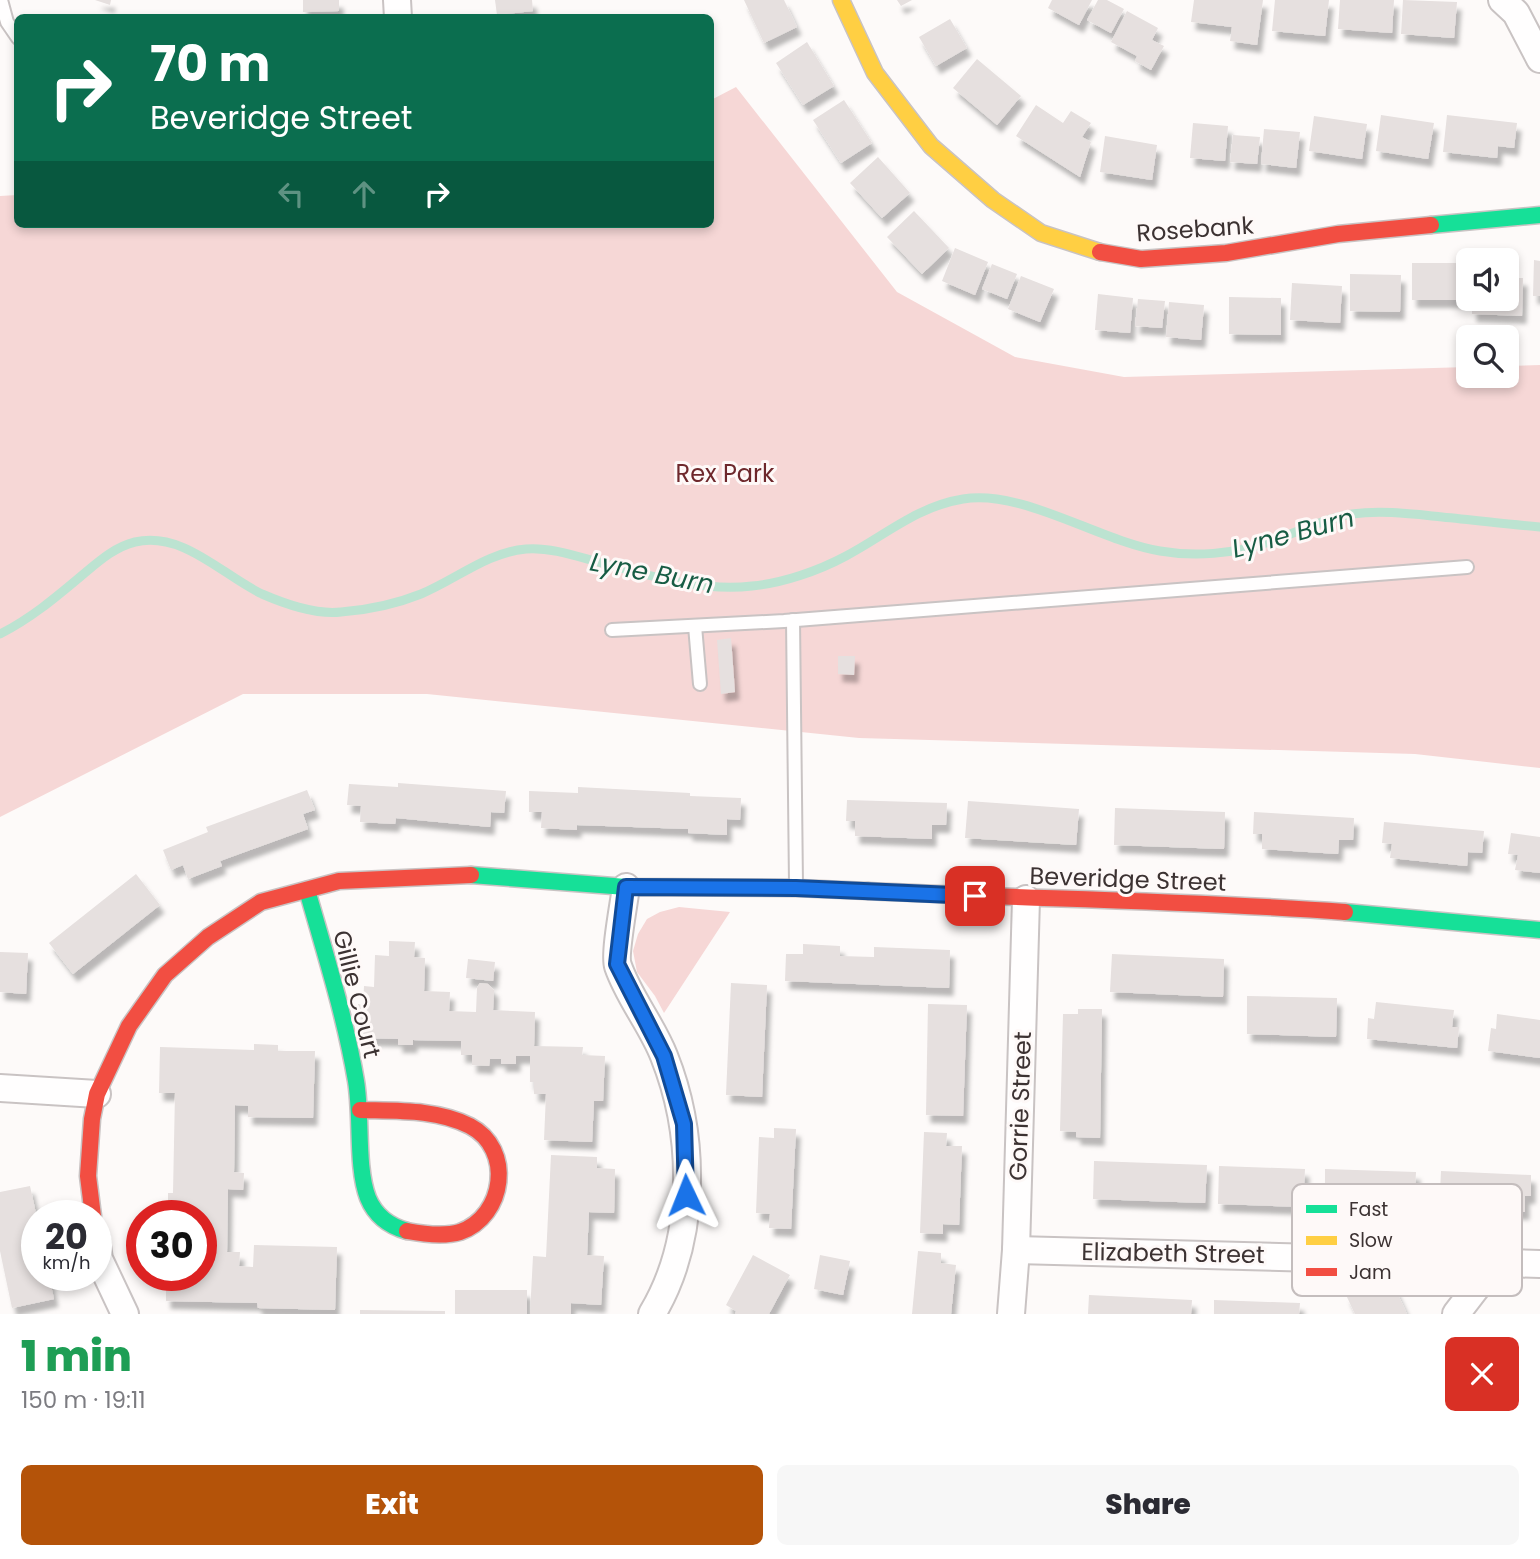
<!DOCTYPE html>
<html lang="en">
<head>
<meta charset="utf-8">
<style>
	body { margin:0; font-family:Poppins,sans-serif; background:#f7f7f7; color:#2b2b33; height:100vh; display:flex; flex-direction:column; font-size:26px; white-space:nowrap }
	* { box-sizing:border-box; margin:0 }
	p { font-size:23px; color:#7c7c81 }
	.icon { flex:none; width:38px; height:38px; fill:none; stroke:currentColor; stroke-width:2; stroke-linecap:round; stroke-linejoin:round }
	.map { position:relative; height:1314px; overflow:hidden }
	.side { display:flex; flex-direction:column; background:#fff; flex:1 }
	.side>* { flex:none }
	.banner { position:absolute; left:14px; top:14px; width:700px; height:214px; border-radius:10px; box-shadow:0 4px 10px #0003; background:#0b6e4f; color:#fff; overflow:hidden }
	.fabs { position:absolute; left:1456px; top:248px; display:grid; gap:14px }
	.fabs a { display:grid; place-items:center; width:63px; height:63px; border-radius:10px; background:#fff; box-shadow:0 4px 10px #0003; font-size:35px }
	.speed { position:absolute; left:21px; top:1200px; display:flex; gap:14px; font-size:35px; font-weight:700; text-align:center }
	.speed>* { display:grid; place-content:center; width:91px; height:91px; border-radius:50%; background:#fff; box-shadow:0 4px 10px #0003; line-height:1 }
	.speed small { font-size:18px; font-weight:400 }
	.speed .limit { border:10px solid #d22; background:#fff; color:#111 }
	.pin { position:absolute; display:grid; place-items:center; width:60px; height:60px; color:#fff; margin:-30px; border-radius:14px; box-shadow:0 4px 10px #0006 }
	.me { position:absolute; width:77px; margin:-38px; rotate:358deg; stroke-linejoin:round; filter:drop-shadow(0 0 5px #0008) }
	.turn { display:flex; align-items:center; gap:24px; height:147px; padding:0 21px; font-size:32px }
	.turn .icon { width:91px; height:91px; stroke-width:2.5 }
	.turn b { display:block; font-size:49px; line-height:60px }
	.lanes { display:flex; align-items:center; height:66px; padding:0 21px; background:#0003; justify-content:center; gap:35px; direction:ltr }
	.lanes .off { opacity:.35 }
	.round { display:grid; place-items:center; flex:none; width:74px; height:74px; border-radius:10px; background:#f7f7f7 }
	.head { display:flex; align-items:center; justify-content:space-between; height:119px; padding:0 21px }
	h1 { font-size:42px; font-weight:800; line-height:52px; color:#1e9e55 }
	.primary-button { display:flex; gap:14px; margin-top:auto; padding:14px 21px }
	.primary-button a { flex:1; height:80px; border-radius:10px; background:#b45309; color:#fff; font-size:28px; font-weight:800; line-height:80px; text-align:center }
	.primary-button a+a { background:#f7f7f7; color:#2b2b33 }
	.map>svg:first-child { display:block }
	.green { fill:#f6d7d6 }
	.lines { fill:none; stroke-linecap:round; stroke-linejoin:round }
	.stream { stroke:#bce3d1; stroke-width:9 }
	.building { fill:#e6e0df; filter:url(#shadow) }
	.lane-casing { stroke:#c9c3c3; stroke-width:16 }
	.street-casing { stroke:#c9c3c3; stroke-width:30 }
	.fast-casing { stroke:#c9c3c3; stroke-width:19 }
	.slow-casing { stroke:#c9c3c3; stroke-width:19 }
	.jam-casing { stroke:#c9c3c3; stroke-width:19 }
	.lane { stroke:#fffefe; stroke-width:12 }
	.street { stroke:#fffefe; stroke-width:26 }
	.fast { stroke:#16e098; stroke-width:16 }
	.slow { stroke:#ffcf43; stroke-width:16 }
	.jam { stroke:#f24e42; stroke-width:16 }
	.route-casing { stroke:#114b97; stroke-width:18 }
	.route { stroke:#1a73e8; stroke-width:12 }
	.labels { text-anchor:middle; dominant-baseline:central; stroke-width:6; stroke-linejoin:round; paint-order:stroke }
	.street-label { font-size:24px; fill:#3c3232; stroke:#fef9f8 }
	.park-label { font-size:24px; fill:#6e282c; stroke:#fef9f8 }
	.water-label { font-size:26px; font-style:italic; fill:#175c44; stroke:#fef9f8 }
	.key { fill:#fef9f8; stroke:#c4bdbd; stroke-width:2 }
	.key-label { font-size:19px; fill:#3c3232 }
</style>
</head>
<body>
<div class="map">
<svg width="1540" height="1314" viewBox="0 0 1540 1314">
	<defs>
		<filter id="shadow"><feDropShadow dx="4.5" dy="8" stdDeviation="2" flood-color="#0004"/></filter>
	</defs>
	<rect width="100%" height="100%" fill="#fdfaf9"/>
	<g class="green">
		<path d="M736,87L897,292L1015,357L1124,377L1468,367V376H1507V366L1540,365V768L1415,754L859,738L427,694H243L0,817V196L17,195L18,224H710L711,100Z"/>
		<path d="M679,907L730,912L664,1013L655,996L637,972L633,951L638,934L647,919L660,912Z"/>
	</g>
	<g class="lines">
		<path class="stream" d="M0,634C30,619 55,598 80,577C97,563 114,547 135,542C183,531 222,575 262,594C285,604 315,615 341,612C368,610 396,604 421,594C455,580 488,552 526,549C550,547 576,556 598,562C648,575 700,592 752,586C783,583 818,571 846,556C884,536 918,506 963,499C1023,489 1099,541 1160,551C1194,557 1233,554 1266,543C1294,534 1322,519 1352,514C1382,510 1412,514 1442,517C1474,520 1507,524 1540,527"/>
	</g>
	<g class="building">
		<path d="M95,0H111L110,5Z"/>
		<path d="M303,0H339V11L303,12Z"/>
		<path d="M495,0H532L533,11L497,15Z"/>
		<path d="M744,0H784L797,27L764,43Z"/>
		<path d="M897,0H912L901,6Z"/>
		<path d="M1052,0H1092L1079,25L1048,8Z"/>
		<path d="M1098,0H1107L1124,9L1111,33L1087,20Z"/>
		<path d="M1194,0H1263L1257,45L1230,41L1232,27L1191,22Z"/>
		<path d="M1275,0H1329L1325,36L1272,31Z"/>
		<path d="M1340,0H1394L1392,33L1338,29Z"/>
		<path d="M1403,0L1457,2L1454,38L1401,34Z"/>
		<path d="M1127,11L1158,28L1152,40L1164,46L1151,70L1135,61L1137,56L1111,42Z"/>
		<path d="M950,19L967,48L936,66L919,37Z"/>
		<path d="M807,42L834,86L803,105L776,63Z"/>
		<path d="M977,59L1021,96L997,125L953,88Z"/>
		<path d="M844,100L872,143L841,163L813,120Z"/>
		<path d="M1036,105L1063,123L1071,111L1091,123L1082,137L1091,142L1080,177L1016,136Z"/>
		<path d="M1381,115L1434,123L1428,159L1376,151Z"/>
		<path d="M1447,115L1517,123L1514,148L1498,146L1497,158L1443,152Z"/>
		<path d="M1314,116L1367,124L1362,159L1309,151Z"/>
		<path d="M1193,123L1228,126L1225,161L1190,158Z"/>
		<path d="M1264,129L1300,132L1296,168L1261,164Z"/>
		<path d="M1233,135L1260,137L1257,164L1230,162Z"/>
		<path d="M1105,136L1157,145L1152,180L1100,172Z"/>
		<path d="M878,157L910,193L882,218L850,183Z"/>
		<path d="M914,211L949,248L922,274L887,237Z"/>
		<path d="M955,248L988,262L975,295L942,281Z"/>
		<path d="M1534,260L1540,261V296H1533Z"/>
		<rect x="1412" y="263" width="50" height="37"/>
		<path d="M992,264L1017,274L1007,299L982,289Z"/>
		<path d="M1350,274L1401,275L1400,312L1350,311Z"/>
		<path d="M1021,276L1054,289L1040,322L1008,309Z"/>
		<path d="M1507,278H1523L1522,316L1472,314V299H1507Z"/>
		<path d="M1292,283L1342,286L1340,323L1290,320Z"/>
		<path d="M1098,294L1133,298L1130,333L1095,330Z"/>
		<path d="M1229,297L1281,298V335L1229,334Z"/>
		<path d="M1138,299L1165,301L1162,328L1135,326Z"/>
		<path d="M1169,302L1204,305L1201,340L1166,337Z"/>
		<path d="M731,638L735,692L721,694L717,640Z"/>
		<path d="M838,656H855L854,675L838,674Z"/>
		<path d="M398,783L506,791L504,813L491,812L490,827L396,818L395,824L360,822L361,806L347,805L349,784L398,787Z"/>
		<path d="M578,787L690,793V796L741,798L740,820L727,819V835L688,833V829L577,825V830L541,828L542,812H529V791L578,793Z"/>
		<path d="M307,790L315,810L303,814L308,829L220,861L222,866L188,879L183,865L171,870L163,850L208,832L206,827Z"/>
		<path d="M847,800L947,803L946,825H932V839L855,836V821H846Z"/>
		<path d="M968,801L1079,809L1076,845L965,838Z"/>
		<path d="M1115,808L1225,812L1224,849L1114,845Z"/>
		<path d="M1254,812L1354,818L1353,840H1339L1338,854L1262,849V834H1253Z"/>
		<path d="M1384,822L1484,831L1482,853L1468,852L1467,866L1390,858L1392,844L1382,843Z"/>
		<path d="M1511,833L1540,837V873L1515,870L1518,855L1508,854Z"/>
		<path d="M136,874L160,905L73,974L49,943Z"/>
		<path d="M389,941L415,942L414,957L425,958L424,991L450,992L449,1011L476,1012L477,988L480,983L488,984L494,990L493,1010L535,1012L534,1046L583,1047L582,1055L605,1056L603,1101H594L592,1142L544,1140L546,1094H534V1082H530V1056H516V1064H501V1059H490L489,1066L472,1065V1055H461V1041L413,1040V1045H398V1039L363,1038L364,1018L358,1017V1004L363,1005L364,986L374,987L375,955L389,956Z"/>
		<path d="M803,944L840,946V956L874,957V947L950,950L949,988L785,981L786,954H803Z"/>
		<path d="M0,952L28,953L26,994L0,992Z"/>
		<path d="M1112,954L1224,959L1223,997L1110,992Z"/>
		<path d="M468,959L495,962L493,981L466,978Z"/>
		<path d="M731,983L767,985L762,1097L726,1095Z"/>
		<path d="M1247,996L1337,998L1336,1037L1247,1034Z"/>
		<path d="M1376,1002L1454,1010L1452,1027H1459L1457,1048L1367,1039L1368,1018L1374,1019Z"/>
		<path d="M928,1004L967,1005L963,1116L926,1115Z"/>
		<path d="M1078,1009H1102L1100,1138L1076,1137V1132L1060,1131L1063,1014H1078Z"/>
		<path d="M1497,1014L1540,1020V1058L1488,1051L1491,1028L1496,1029Z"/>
		<path d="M254,1044L278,1045V1051H315L313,1118L248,1117V1106L235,1105L234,1172L244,1173L243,1190L228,1189L227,1252H240L239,1266L253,1267L254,1245L337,1247L335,1310L258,1308L257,1303L166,1301V1276H201V1216H168V1193H173L175,1093H159L160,1047L254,1050Z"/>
		<path d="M774,1128L796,1129L791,1229L769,1228L770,1214L756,1213L759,1137L774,1138Z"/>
		<path d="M924,1132L947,1133L946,1146H962L959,1225L943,1224V1234L920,1233Z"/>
		<path d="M551,1155L597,1157V1168L615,1169L614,1213L589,1212L587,1255L604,1256L601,1305L571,1303V1314H530L533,1256L546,1257Z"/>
		<path d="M1094,1161L1207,1165L1205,1203L1093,1199Z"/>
		<path d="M1219,1166L1305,1169L1303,1207L1218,1204Z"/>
		<path d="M1325,1169L1416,1172L1415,1192H1408V1209L1330,1207L1331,1190L1325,1189Z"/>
		<path d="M1441,1171L1531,1175V1196H1525V1212L1447,1209L1448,1193L1440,1192Z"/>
		<path d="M30,1186L37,1218V1276H49L54,1299L12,1308L0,1251V1192Z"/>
		<path d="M918,1251L941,1253V1263L956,1265L951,1314H912Z"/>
		<path d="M753,1255L790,1275L769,1314H735L736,1311L726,1305Z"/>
		<path d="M820,1255L850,1261L843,1295L814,1289Z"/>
		<path d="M1381,1278L1393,1284L1407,1314H1355L1346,1295Z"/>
		<rect x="455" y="1290" width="72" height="24"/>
		<path d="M1089,1295L1192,1300L1191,1314H1088Z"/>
		<path d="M1214,1300L1300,1303L1299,1314H1214Z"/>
		<path d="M360,1310L445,1311V1314H360Z"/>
	</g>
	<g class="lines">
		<defs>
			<g id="lane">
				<path d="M1,0L7,22L18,38"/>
				<path d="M793,620L796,884"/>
				<path d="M695,626L700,684"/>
				<path d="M612,630L784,621L1467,567"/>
			</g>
			<g id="street">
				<path d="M397,0L398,18"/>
				<path d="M1502,0L1516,13L1540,59"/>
				<path d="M626,887C624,903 614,955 618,966C629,998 652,1025 664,1056C696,1136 697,1239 652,1314"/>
				<path d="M0,1088L97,1094"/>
				<path d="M96,1239L99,1259L125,1314"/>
				<path d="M1016,1250L1540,1264"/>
				<path d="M1011,1314L1016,1250L1026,899"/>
				<path d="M1456,1314L1496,1262"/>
			</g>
			<g id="fast">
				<path d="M1431,225L1540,215"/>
				<path d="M471,875L626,887L796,888L868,891"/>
				<path d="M307,890C325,953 345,1016 356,1081C362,1116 356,1167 368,1198C375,1215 389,1226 407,1231"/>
				<path d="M1345,912L1540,930"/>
			</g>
			<path id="slow" d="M841,0L875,73L931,146L993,200L1041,233L1100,252"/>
			<g id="jam">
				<path d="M1100,252L1141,259L1226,253L1338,234L1431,225"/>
				<path d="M868,891C1027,899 1187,900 1345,912"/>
				<path d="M360,1110C396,1111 437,1109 470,1126C514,1149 505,1216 460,1232C443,1237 423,1234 407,1231"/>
				<path d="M93,1216L88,1176L92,1119L97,1094L129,1026L165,975L208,937L261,902L339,881L471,875"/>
			</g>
		</defs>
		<use href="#lane" class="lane-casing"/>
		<use href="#street" class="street-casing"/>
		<use href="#fast" class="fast-casing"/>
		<use href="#slow" class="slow-casing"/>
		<use href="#jam" class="jam-casing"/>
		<use href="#lane" class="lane"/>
		<use href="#street" class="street"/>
		<use href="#fast" class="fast"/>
		<use href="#slow" class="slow"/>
		<use href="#jam" class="jam"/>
	</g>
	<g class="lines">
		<defs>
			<path id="route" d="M686,1195L684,1124L664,1056L617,964L626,887L796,888L975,896"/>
		</defs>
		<use href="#route" class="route-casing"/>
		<use href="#route" class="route"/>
	</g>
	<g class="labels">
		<g class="street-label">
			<text transform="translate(1195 229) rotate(-4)">Rosebank</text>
			<text transform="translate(1128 879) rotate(2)">Beveridge Street</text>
			<text transform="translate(357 994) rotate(76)">Gillie Court</text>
			<text transform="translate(1020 1106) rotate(-88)">Gorrie Street</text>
			<text transform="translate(1173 1253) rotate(1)">Elizabeth Street</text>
		</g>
		<g class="park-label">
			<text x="725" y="473">Rex Park</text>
		</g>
		<g class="water-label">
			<text transform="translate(1293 533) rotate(-15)">Lyne Burn</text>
			<text transform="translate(652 573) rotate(11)">Lyne Burn</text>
		</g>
	</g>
	<rect x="1292" y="1184" width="230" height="112" rx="10" class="key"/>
	<rect x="1306" y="1205" width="31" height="8" fill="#16e098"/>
	<rect x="1306" y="1236" width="31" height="9" fill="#ffcf43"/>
	<rect x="1306" y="1268" width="31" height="8" fill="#f24e42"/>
	<g class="key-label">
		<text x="1349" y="1216">Fast</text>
		<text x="1349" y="1247">Slow</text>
		<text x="1349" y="1279">Jam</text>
	</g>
</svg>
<div class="fabs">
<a><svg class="icon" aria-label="sound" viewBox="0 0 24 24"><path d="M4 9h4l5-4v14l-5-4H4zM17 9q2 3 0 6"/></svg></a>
<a><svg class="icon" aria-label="search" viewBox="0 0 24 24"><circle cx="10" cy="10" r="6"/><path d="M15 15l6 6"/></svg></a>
</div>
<div class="speed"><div>20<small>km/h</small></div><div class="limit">30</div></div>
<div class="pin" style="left:975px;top:896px;background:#d93025"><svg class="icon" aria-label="arrive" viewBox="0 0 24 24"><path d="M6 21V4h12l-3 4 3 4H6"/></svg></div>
<svg class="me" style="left:686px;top:1195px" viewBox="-20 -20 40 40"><path d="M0-17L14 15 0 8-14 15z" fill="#1a73e8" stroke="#fff" stroke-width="4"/></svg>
<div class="banner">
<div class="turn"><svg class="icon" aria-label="right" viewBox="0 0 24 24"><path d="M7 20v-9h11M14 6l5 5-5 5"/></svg><div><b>70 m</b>Beveridge Street</div></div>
<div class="lanes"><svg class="icon off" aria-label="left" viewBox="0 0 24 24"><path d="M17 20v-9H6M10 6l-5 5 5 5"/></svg><svg class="icon off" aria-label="ahead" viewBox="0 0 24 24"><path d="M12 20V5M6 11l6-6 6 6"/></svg><svg class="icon" aria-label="right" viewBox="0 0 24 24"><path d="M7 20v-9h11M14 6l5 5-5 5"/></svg></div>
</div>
</div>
<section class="side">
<div class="head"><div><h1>1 min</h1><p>150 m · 19:11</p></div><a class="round" style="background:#d93025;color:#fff"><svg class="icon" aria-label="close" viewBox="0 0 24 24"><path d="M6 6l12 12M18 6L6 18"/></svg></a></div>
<div class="primary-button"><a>Exit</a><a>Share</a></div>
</section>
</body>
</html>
